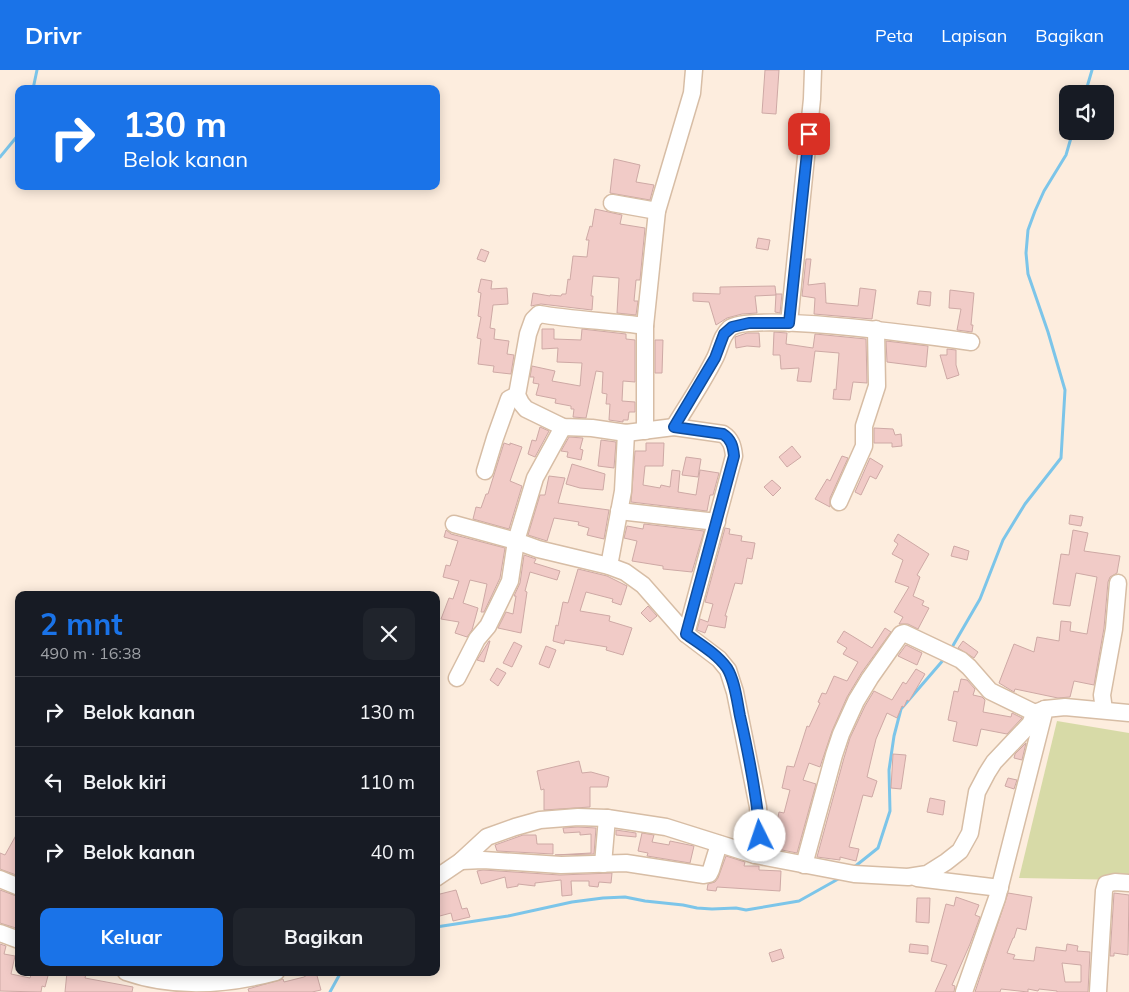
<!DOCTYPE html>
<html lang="id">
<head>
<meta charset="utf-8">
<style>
	body { margin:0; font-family:Mulish,sans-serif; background:#20242c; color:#f1f3f6; height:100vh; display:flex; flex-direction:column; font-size:19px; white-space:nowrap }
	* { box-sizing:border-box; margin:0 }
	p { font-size:16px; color:#9ea1a6 }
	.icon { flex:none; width:28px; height:28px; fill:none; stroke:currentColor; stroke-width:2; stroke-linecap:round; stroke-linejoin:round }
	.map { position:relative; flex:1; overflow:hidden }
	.panel { position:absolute; left:15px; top:521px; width:425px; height:385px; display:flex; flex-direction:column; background:#171b24; border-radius:10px; box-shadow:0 2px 12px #0003 }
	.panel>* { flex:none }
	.hud { position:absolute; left:15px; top:15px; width:425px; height:105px; border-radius:10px; box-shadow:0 2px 12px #0003; background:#1a73e8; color:#fff; overflow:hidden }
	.tools { position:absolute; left:1059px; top:15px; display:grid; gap:10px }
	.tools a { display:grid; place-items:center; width:55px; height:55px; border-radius:10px; background:#171b24; box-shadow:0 2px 12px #0003; font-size:25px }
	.pin { position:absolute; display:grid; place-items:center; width:42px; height:42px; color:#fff; margin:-21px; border-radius:10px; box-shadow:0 2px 8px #0006 }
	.me { position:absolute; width:55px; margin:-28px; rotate:356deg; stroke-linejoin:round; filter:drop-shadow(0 0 4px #0008) }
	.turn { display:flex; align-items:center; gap:18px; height:105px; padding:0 25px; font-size:22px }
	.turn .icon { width:65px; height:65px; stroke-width:2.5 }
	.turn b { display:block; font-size:35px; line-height:42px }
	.round { display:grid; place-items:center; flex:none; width:52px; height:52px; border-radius:10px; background:#20242c }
	.headline { display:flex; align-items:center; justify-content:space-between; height:85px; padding:0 25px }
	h1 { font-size:30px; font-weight:700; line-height:38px; color:#1a73e8 }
	.action { display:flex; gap:10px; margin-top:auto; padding:10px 25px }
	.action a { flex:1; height:58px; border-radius:10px; background:#1a73e8; color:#fff; font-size:20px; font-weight:700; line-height:58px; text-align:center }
	.action a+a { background:#20242c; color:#f1f3f6 }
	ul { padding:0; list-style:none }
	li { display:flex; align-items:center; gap:15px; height:70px; padding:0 25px; border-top:1px solid #363941 }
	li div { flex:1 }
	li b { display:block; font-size:19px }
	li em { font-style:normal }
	header { display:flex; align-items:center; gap:30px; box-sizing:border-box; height:70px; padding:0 25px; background:#1a73e8; color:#fff }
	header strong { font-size:24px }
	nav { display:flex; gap:28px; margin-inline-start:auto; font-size:18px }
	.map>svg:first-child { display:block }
	.green { fill:#d7daa7 }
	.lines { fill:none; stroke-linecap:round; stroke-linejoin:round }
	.stream { stroke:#7cc5e9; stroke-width:3 }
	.building { fill:#f1cbc7; stroke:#cea9a5; fill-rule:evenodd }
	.minor-casing { stroke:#d7bda5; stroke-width:19 }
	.minor { stroke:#fff; stroke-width:16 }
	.route-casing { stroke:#114b97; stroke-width:12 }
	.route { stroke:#1a73e8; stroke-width:9 }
</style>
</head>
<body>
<header>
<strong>Drivr</strong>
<nav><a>Peta</a><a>Lapisan</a><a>Bagikan</a></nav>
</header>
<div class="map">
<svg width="1129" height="922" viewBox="0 0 1129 922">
	<rect width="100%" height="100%" fill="#fdedde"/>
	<path class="green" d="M1057,651L1129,663V810L1019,808Z"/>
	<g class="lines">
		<g class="stream">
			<path d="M33,19L37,0"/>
			<path d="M1085,24L1092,0"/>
			<path d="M0,87L19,64"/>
			<path d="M951,579L980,529L1003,470L1025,434L1061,388L1065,320L1048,262L1028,204L1026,183L1028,160L1035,141L1044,121L1066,85L1073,61"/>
			<path d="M853,798L878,778L890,741L889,700L894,666L901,639L945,588"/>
			<path d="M436,857L508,846L572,832L603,828L625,827L645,831L683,835L697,838L712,839L736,838L746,840L799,831L840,808"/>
			<path d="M330,922L341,902"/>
		</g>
	</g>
	<g class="building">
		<path d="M765,0H779L776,44L762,43Z"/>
		<path d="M614,89L640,95L636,112L654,115L650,130L610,123Z"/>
		<path d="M595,139L622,145L620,154L645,158L640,210H636L634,231H638L636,245L617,243L619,208L593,206L591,226H593L592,240L541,234L531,236L533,223L550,226V225L561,226L562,224H566L568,209L570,210L573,186L587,187L589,170H586L590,156L592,157Z"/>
		<path d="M758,168L770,170L768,180L756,178Z"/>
		<path d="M481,179L489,182L485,192L477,189Z"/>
		<path d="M806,189H811L808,215L825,213L826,233L858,236L860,218L876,220L872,249L814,244L815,228L802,226Z"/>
		<path d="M481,209L492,211L491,219L507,218L508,234L493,235L490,258L495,259L494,269L509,271L507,284L514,285L511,304L493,302L494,296L478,294L481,269L477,268L481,247L478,246L481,223L478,222Z"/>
		<path d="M775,216L776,225L755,226L757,243L742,244L727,248L716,255L709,232L693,231V223L720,224V217Z"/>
		<path d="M950,220L974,223L971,255H973L972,262L957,260L961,239L949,238Z"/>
		<path d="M919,221L931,222L930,236L917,234Z"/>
		<path d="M776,224H782L780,243L775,242Z"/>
		<path d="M542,259H554V269L581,270L582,259L626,264V269L635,270V312L623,311L622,331L635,332V342H629L628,350H623V352L609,350L610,334H606L607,324L602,323L603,302L596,301L586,348L573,347L574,339H571V336L555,333L556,329L536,325L539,314L533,313L534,307H530L532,296L555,301L552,311L580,316L582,293L557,292L558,278L542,279Z"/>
		<path d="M774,262L787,263L786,274L813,278L815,264L866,269L867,313L853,312L850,330L833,329L834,319L836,320L839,283L815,281L811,312L797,311L799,298L781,299L780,285H773Z"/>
		<path d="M747,263H759L760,277L747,276L736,278L735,267Z"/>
		<path d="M655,270H663L662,303H655Z"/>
		<path d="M886,271L928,276L926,297L887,292Z"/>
		<path d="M947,279L956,280V295L959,305L947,309L940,285H947Z"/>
		<path d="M540,357L549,361L535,387L528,384L532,370L536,371Z"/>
		<path d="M874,358L893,359L895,365L901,364L902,376L892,377V373H874Z"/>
		<path d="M569,367L583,368L580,379L583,380L581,390L567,387L568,382L561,381Z"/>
		<path d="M601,370L616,372L614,398L598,396Z"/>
		<path d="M504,373L510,375V373L522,377L510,411L522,416L509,459L473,449L476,437L481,438L486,424H488Z"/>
		<path d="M646,373H664L663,396H645L643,415L660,418L661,415L670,417L672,400L680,401L678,422L696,425L700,400L719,403L713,425H710L707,441L631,432L635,381H646Z"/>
		<path d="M792,376L801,387L787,397L779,387Z"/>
		<path d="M842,386L848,388L830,428V437L815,429L827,409L830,411Z"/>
		<path d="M686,387L701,389L698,407L682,405Z"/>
		<path d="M870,388L883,396L876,409L870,406L861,425L855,422Z"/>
		<path d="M572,394L605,404L603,420L580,418L566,414Z"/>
		<path d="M549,406L565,408L558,433L609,440L604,469L587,465L589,458L578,455L579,452L554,448L547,471L528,465L540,425H545Z"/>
		<path d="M772,410L781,418L773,426L764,417Z"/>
		<path d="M1070,445L1083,447L1081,456L1069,454Z"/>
		<path d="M644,454L704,461L692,502L663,499V496L632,491L637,471L624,468L627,456L643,459Z"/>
		<path d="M725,458L730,459L729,464L742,466L741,471L755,473L752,489L747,488L742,514L735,513L725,546H727L725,558L708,555L705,563L697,560L700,549L708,552L713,534L705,532Z"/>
		<path d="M446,460L451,464L505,478L500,508L484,542H481L487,514L470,510L463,533L478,538L472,560L467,567L455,563L459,552L441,549L449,528L453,529L459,511L443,507L446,495L450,496L458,471L444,467Z"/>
		<path d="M1073,460L1088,463L1084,481L1120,486L1117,503L1110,507L1108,512L1104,558L1094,615L1074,611L1070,627L1058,628L1015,619L1014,622L999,613L1014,574L1034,582L1037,567L1059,571L1061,551L1071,552L1070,561L1087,564L1097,507L1076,503L1070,536L1053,534L1061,484L1069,485Z"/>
		<path d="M898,464L929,484L917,505L920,507L913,526L924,531L922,535L929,538L918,559L908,554H899L903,547L894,542L909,517L895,512L903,490L892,484L898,474L894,471Z"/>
		<path d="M954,476L969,481L967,490L951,486Z"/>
		<path d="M524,485L536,489L534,493L560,501L557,510L530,502L525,521L527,522L521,563L498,558L506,542L513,544L516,526H514L520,513Z"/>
		<path d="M578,499L607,506L627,516L621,535L612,532L613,529L586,522L580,541L610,546L609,551L632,558L623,585L606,580L607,577L565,570L564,574L553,571L556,555L558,556L563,532L568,533Z"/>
		<path d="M648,536L657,546L650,552L641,543Z"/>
		<path d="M885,558L891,562L862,602L847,627L832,661L820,697L809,693L803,710L816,714L797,783L772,778L778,757L776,756L779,742L784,743L790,720L782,718L787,696L794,697L807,656L809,657L820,633L818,632L822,623L826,624L834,606L847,611L858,592L843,584L847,578L837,572L844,561L872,578Z"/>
		<path d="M489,571H490L484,592L477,590Z"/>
		<path d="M963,571L978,582L974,588L958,578Z"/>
		<path d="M514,572L522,576L512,597L503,593Z"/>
		<path d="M906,575L922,583L917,595L898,586Z"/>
		<path d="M546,576L556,580L549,598L539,594Z"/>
		<path d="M497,598L506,603L498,616L490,610Z"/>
		<path d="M916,599L925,604L909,631L907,630L904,637L902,636L897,648L887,643L876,669L867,707L877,711L872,727L863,725L849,777L859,779L856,791L840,787V790L817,787L844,688L850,668L865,636L874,621L892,630L903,612L906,614Z"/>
		<path d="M961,609L967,610L975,619L973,625L982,627L985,630L983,642L1011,647L1012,643L1022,648L1007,664L981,659L977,676L953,671L957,652L948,650L954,621L958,622Z"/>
		<path d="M1026,673L1022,690L1014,688L1015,684Z"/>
		<path d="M893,684L906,685L901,719L891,718Z"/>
		<path d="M579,691L582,703L591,702L609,707L607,717H590V737L544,740V719L541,720L537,701Z"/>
		<path d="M1008,708L1017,710L1014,719L1005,716Z"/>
		<path d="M930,728L945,731L943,745L927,742Z"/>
		<path d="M578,757L596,758L594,784L555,785L591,783V764L580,765V762L564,763L563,758Z"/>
		<path d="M19,760V806L0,799V783L5,785Z"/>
		<path d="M616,760L636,763V767L616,765Z"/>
		<path d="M642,763L654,765L652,772L669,775L670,771L694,776L690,793L647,786L648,783L638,781Z"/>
		<path d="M523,765H536L537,774H553V784L497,781L495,775Z"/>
		<path d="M726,786L745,792L744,796H759V800L781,801L780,821L717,817L716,821L707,820L708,814L715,812L718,808Z"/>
		<path d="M483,800L560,805L612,803L611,813L599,812L598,817L589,816V811H571L572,825L562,826L561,810L535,813V816L518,814V816L507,818L505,807L481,814L477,801Z"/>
		<path d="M0,820L19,827V859L0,853Z"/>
		<path d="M456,820L462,839L467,838L470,847L453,851L451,843L436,847V825Z"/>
		<path d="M1008,823L1032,827L1026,860L1017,858L1014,868H1013L1007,883L1015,885L1013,889L1034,891L1036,877L1066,881L1067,874L1078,876L1077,881L1090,882L1088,922H1057V921L1039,919L1038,921L1028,919V922L1001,919L1000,922H975ZM1062,893L1081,895V912H1065Z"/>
		<path d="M1114,823L1129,825L1128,885L1114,883V886H1110Z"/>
		<path d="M956,827L979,835L975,845L980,847L970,874L952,915L955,916L954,922H935L947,895L931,891L946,834L954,836Z"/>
		<path d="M917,828H930L929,853L916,852Z"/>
		<path d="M0,874L6,876L4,884L15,886L11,904L30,908L32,902H49L45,917L42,916L41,922L0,921Z"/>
		<path d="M910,874L928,876V884L909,882Z"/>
		<path d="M781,879L784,888L772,892L769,883Z"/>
		<path d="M67,902L86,904L85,908L133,917L132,922H65Z"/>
		<path d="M306,902H316L321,920L312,922H249L248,919L283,909L284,912L304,907L307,905Z"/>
	</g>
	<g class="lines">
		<defs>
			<g id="minor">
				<path d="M612,133L657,141"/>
				<path d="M789,253L812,29L813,0"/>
				<path d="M645,256C610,251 574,250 539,244L533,250L528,264L517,325L521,333L526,339L563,357L592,358L626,363L674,357L723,364C731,369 733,376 734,386L686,564"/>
				<path d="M563,357L535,408L516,471L538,479L609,496L625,502L643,515L686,564L719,589L728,600L735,622L758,737L760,766L755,785"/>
				<path d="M674,357C688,334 703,312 715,288C720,278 721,266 730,258C752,241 935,267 971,272"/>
				<path d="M645,361V256L657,141L692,23L694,0"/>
				<path d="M485,401L495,368L509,329L517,325"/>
				<path d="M839,432L864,376V356L877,316L876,259"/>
				<path d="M619,441L717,452"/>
				<path d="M454,454L516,471L510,511L488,556L477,569L457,608"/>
				<path d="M609,496L623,421L626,363"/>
				<path d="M1104,640L1102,625L1114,559L1118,513"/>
				<path d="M461,791L483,790L561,795L626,793L704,805L709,804L711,800L719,774"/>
				<path d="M603,794L607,748"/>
				<path d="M804,795L834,685L841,664L856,631L870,608L901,564L904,563L961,590L969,597L990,621L1035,643"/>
				<path d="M436,808L461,791L487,767L515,757L540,750L578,747L607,748L666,757L755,785L854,804L908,807L927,804L946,792L960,781L970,763L977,722L987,703L994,692L1030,654L1035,643L1045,639"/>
				<path d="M917,808L1000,818"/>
				<path d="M0,809L19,817"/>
				<path d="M0,863L19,870"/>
				<path d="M126,902C175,919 227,915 276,902"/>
				<path d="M964,922L997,828L1045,639L1065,637L1129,643"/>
				<path d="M1098,922L1104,821L1106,814L1115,812L1129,813"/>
			</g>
		</defs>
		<use href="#minor" class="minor-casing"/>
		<use href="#minor" class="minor"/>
	</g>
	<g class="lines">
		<defs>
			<path id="route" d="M760,766C757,725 749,686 740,646C737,631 735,611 727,598C717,584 700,574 686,564L734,386C733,376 731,369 723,364L674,357L715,288L724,264L732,257L749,253H789L809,64"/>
		</defs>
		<use href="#route" class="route-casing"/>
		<use href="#route" class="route"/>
	</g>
</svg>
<div class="tools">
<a><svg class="icon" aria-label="sound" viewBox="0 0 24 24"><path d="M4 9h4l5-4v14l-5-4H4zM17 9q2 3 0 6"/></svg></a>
</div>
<div class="pin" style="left:809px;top:64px;background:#d93025"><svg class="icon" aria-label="arrive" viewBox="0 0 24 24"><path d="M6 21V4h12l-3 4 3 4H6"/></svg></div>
<svg class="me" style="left:760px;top:766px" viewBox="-20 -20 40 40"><circle r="19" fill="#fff"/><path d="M0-13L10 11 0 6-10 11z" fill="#1a73e8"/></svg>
<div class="hud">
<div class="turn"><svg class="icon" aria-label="right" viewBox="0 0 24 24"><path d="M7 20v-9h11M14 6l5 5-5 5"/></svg><div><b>130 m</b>Belok kanan</div></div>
</div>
<section class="panel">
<div class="headline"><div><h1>2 mnt</h1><p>490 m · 16:38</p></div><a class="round"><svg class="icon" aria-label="close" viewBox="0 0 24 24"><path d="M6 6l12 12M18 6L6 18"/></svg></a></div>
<ul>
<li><svg class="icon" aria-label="right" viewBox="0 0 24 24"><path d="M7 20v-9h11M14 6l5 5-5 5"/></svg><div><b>Belok kanan</b></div><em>130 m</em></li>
<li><svg class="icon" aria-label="left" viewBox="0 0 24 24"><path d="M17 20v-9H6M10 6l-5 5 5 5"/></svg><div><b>Belok kiri</b></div><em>110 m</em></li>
<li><svg class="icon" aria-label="right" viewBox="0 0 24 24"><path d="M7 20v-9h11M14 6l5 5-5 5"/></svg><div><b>Belok kanan</b></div><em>40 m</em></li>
</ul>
<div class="action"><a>Keluar</a><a>Bagikan</a></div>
</section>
</div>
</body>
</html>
